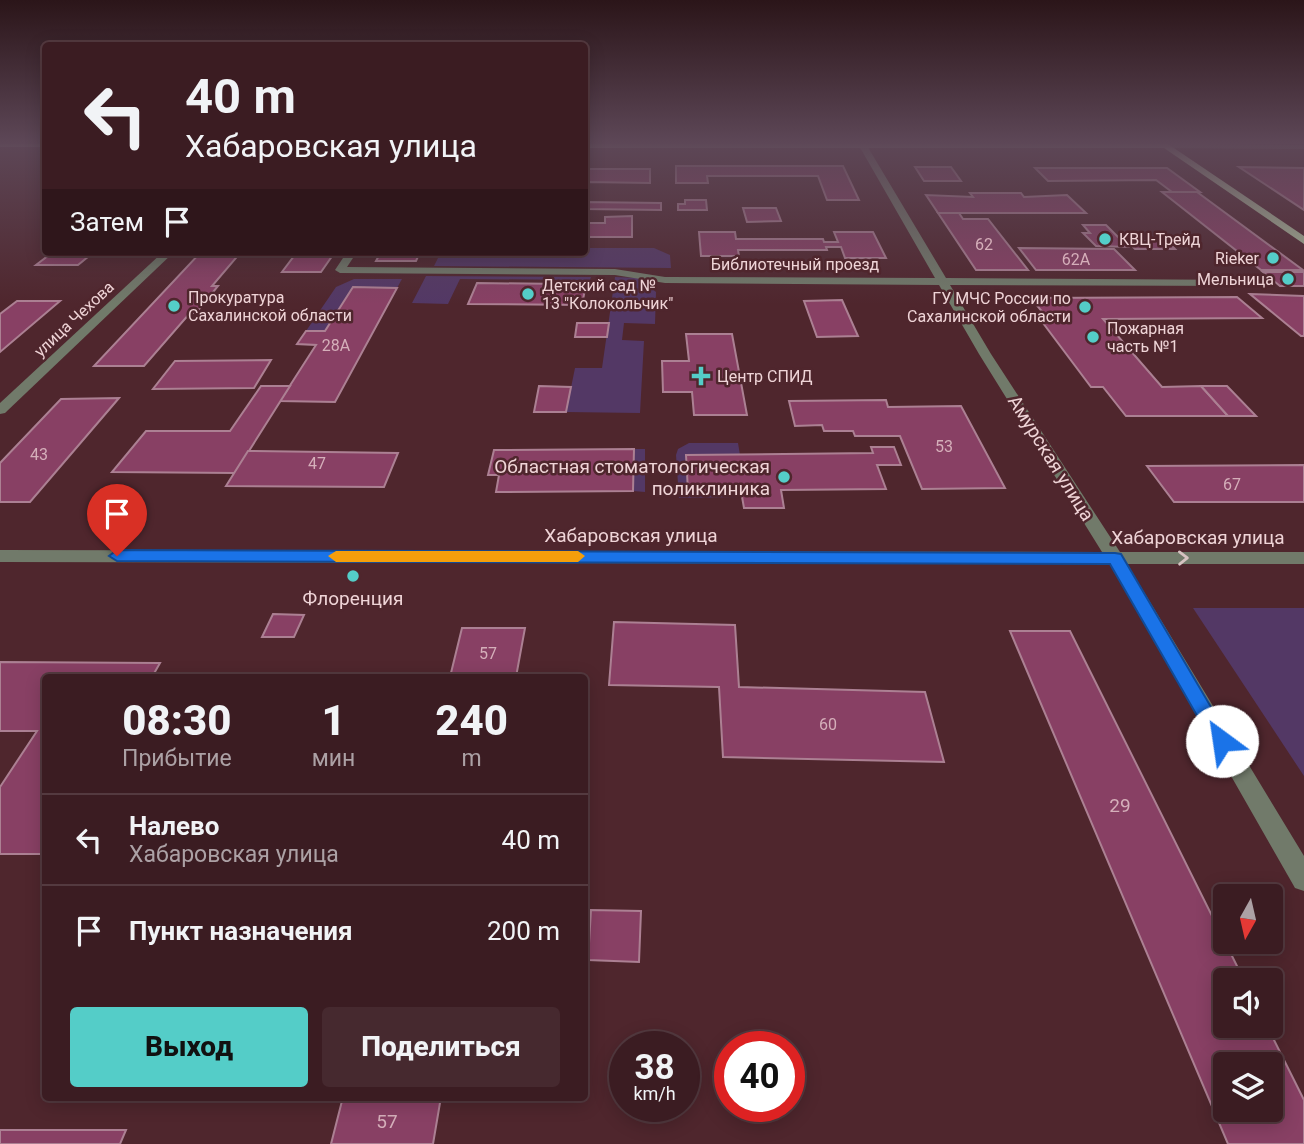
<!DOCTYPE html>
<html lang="ru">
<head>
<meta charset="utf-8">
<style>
	body { margin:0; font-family:Roboto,sans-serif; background:#46292f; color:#f1f3f6; height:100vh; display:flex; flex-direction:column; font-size:26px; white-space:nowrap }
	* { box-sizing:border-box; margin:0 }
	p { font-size:23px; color:#aca1a5 }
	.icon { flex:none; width:38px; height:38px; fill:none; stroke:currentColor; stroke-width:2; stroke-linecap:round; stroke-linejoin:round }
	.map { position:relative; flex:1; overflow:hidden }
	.side { position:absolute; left:42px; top:674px; width:546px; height:427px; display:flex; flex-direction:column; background:#3b1c22; border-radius:7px; box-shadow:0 4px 18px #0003,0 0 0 2px #543a40 }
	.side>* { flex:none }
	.guide { position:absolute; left:42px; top:42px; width:546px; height:214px; border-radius:7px; box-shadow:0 4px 18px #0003,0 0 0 2px #543a40; background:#3b1c22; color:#f1f3f6; overflow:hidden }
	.needle { width:46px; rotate:188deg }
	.controls { position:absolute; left:1213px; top:884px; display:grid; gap:14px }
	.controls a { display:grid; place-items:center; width:70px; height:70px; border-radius:7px; background:#3b1c22; box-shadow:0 4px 18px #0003,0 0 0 2px #543a40; font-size:35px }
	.speed { position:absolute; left:609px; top:1031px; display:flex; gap:14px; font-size:35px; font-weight:700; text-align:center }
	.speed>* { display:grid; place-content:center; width:91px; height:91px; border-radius:50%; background:#3b1c22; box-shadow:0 4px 18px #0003,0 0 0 2px #543a40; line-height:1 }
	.speed small { font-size:18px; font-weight:400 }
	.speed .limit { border:10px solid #d22; background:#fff; color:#111 }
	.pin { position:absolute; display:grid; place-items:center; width:60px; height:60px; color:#fff; margin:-72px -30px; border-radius:50% 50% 50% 0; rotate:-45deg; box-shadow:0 0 7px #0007 }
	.pin .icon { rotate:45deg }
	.me { position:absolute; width:77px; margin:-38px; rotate:329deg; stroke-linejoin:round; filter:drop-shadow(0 0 5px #0008) }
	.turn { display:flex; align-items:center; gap:24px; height:147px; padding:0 28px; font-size:32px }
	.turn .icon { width:91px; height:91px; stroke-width:2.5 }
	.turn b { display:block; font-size:49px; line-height:60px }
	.then { display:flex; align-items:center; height:66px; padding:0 28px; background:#0003; gap:14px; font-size:26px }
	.eta { display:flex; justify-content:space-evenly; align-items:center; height:119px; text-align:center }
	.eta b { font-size:42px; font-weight:800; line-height:49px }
	.action { display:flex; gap:14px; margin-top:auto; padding:14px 28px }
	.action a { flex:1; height:80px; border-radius:7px; background:#54cdc8; color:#111; font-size:28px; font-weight:800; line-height:80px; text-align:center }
	.action a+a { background:#46292f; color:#f1f3f6 }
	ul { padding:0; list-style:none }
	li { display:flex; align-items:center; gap:21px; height:91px; padding:0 28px; border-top:2px solid #543a40 }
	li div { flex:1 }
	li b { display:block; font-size:26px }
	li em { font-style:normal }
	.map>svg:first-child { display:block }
	.green { fill:#533865 }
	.building { fill:#884064; stroke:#ac8093; stroke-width:2; fill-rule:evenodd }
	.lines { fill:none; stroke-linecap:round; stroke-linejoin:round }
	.minor { fill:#717a6a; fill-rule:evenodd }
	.major { fill:#adbf9d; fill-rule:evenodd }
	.oneway { stroke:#d6c2c1 }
	.route { fill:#1a73e8; stroke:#114b97; stroke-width:2 }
	.slow { fill:#f59e0b }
	.poi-dot { fill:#54cdc8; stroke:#4f262d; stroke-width:2.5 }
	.labels { text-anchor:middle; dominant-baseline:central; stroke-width:5; stroke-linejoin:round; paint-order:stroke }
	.far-poi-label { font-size:16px; fill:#efd4d7; stroke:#4f262d; text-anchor:start }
	.number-label { font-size:16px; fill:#d5afba }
	.far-street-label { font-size:16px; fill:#efd4d7; stroke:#4f262d }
	.street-label { font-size:19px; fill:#efd4d7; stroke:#4f262d }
	.poi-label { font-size:19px; fill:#efd4d7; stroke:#4f262d; text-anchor:end }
	.near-number-label { font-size:19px; fill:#d5afba }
</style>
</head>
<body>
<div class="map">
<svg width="1304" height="1144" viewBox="0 0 1304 1144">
	<rect width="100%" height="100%" fill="#4f262d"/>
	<g class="green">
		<path d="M585,248H654L670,255L671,268L434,266L439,256L449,252H584Z"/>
		<path d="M426,276L591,277L590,280L460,279L448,304L412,303Z"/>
		<path d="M615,277L640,278L656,292L655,324L624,323L622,340L644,341L640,413L566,412L575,368H602Z"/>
		<path d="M354,279H402L397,288H353L325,331H306L336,287Z"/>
		<path d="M689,443H738L740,455L686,456L688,491H741L742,497L679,498L676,455L678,449Z"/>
		<path d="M634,449H645V492L633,491Z"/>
		<path d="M1193,608H1304V776Z"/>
	</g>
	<g class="building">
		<path d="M676,166H843L859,200H827L818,176H707L708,183H676Z"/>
		<path d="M915,167H951L961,181H924Z"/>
		<path d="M1239,167L1304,168V210Z"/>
		<path d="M1035,168H1167L1200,192H1172L1156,180L1048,181Z"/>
		<path d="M584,169H650V183L588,182L584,184Z"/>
		<path d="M1162,192H1197L1303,270H1261Z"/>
		<path d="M970,193H1021L1024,197L1067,195L1086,213H938L926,195L973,197Z"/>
		<path d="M685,200H706L707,210H678V204H685Z"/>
		<path d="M584,202L661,203V210L584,209Z"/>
		<path d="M743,208H776L781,221L747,222Z"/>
		<path d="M938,213H959L963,219H988L1028,270H976Z"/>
		<path d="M632,216V237H584V223H605V217Z"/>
		<path d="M1083,225H1106L1128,247L1096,246L1083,233H1090Z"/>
		<path d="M699,232H735L736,239H823L824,242H838L834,232H873L886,258H845L841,247H826L827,250H738L739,256H701Z"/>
		<path d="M1127,241H1167L1175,249H1135Z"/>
		<path d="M1019,248L1114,249L1135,270H1036Z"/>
		<path d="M53,252H94L78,265H36Z"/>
		<path d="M201,252H241L212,286H218L196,313H190L144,366H94Z"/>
		<path d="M297,252H335L321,272H282Z"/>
		<path d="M381,252H420L416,261H376Z"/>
		<path d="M1263,272H1304V286H1280Z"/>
		<path d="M477,283L564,284H586L582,305L468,304Z"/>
		<path d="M353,287L397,288L335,402L280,401L316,345L297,344L306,331H325Z"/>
		<path d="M1250,294L1304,296V336H1301Z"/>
		<path d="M1237,297L1262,318L1103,319L1162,387L1201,386L1228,416H1126L1103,387H1091L1040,319H1048L1031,298Z"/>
		<path d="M842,300L858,336L817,337L804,301Z"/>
		<path d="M17,301H60L0,352V314Z"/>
		<path d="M577,323H609L607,337H575Z"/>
		<path d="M686,334H732L747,415H694L692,392H663L662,361H689Z"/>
		<path d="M271,360L254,388L153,389L175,361Z"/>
		<path d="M261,386H290L235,473L112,472L146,431H230Z"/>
		<path d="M539,386L571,387L566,412H534Z"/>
		<path d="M1201,386H1227L1256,416H1228Z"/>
		<path d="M119,398L30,502H0V463L61,399Z"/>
		<path d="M886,400L888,407L961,406L1005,488L922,489L900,436H855L853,431H824L822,425L795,426L789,401Z"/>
		<path d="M871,447H894L901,465H877L886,489L781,490L784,508H744L741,491H688L686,455L873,453Z"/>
		<path d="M634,449L633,491L496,492L499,475H488L494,450Z"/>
		<path d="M248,451L398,453L384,487L226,486Z"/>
		<path d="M1304,465V502H1174L1147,466Z"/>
		<path d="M273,614L304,615L294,637H262Z"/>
		<path d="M614,622L735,625L739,687L925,692L944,762L723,757L719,687L609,685Z"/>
		<path d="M462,628H525L516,677H450Z"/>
		<path d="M1010,631H1070L1244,980H1225V1026H1267L1304,1100V1144H1228ZM1225,1064H1270V1110H1225Z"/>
		<path d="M0,662L160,663L152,677H46V854H0V787L37,731H0Z"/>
		<path d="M591,910L641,911L639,962L588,960Z"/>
		<path d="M343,1097H441L433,1144H331Z"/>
		<path d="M0,1130H126L120,1144H0Z"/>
	</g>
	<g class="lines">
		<g class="minor">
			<path d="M858,144H866L946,278L1252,280L1258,283L1252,286L950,285L991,354L1120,552H1304V564H1127L1304,856V891L1295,888L1110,564L0,562V550L1102,552L979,354L939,285L665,283L615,275L340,273L335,270L347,252H357L347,267L615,269L665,277L935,278Z"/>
			<path d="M1164,144L1304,145V149L1166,148L1162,146Z"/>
			<path d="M163,252H174L5,413L0,414V403Z"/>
		</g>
		<g class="major">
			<rect x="0" y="144" width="46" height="3"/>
			<path d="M584,144H1168L1304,236V244L1164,148H584Z"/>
		</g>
	</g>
	<defs><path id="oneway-chevron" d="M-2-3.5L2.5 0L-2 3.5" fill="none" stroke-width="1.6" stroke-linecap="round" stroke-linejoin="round" transform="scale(1.75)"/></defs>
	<use class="oneway" href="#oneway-chevron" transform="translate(1183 558) rotate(-1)"/>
	<linearGradient id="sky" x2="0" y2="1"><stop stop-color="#2b1519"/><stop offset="0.47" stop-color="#5d4757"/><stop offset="1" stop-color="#5d4757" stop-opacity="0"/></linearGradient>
	<rect width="1304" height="304" fill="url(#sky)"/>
	<path class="route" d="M117,550L1115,553L1121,554L1231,741L1228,747L1222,750L1215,747L1110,564L117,561L109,556Z"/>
	<path class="slow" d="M336,551H578L585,556L578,562H336L328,556Z"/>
	<g class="poi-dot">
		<circle cx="1105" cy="239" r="7"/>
		<circle cx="1273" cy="258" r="7"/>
		<circle cx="1288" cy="279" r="7"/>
		<circle cx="528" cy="294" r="7"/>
		<circle cx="174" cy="306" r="7"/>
		<circle cx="1085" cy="307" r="7"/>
		<circle cx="1093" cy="337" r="7"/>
		<path d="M697.5 365.5h7v7h7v7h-7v7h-7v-7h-7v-7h7z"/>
		<circle cx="784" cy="477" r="7"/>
		<circle cx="353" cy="576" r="7"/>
	</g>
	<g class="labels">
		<g class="far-poi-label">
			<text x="1119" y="239">КВЦ-Трейд</text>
			<text x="1259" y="258" text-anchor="end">Rieker</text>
			<text x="1274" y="279" text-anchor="end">Мельница</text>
			<text x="542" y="285">Детский сад №<tspan x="542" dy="18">13 "Колокольчик"</tspan></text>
			<text x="188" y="297">Прокуратура<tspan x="188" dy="18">Сахалинской области</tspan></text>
			<text x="1071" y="298" text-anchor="end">ГУ МЧС России по<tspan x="1071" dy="18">Сахалинской области</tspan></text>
			<text x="1107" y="328">Пожарная<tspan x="1107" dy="18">часть №1</tspan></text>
			<text x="717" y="376">Центр СПИД</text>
		</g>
		<g class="number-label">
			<text x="984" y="244">62</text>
			<text x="1076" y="259">62А</text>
			<text x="336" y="345">28А</text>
			<text x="944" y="446">53</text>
			<text x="39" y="454">43</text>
			<text x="317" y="463">47</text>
			<text x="1232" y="484">67</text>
			<text x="488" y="653">57</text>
			<text x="828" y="724">60</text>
		</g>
		<g class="far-street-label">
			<text x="795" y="264">Библиотечный проезд</text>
			<text transform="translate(74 319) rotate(-43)">улица Чехова</text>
		</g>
		<g class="street-label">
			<text transform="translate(1051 458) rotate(58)">Амурская улица</text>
			<text x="631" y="535">Хабаровская улица</text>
			<text x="1198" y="537">Хабаровская улица</text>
		</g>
		<g class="poi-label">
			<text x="770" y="466">Областная стоматологическая<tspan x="770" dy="22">поликлиника</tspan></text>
			<text x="353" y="598" text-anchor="middle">Флоренция</text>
		</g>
		<g class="near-number-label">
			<text x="1120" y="805">29</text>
			<text x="387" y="1121">57</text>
		</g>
	</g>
</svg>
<div class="controls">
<a><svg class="needle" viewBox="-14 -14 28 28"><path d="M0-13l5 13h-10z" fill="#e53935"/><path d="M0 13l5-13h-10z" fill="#aca1a5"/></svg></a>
<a><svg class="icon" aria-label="sound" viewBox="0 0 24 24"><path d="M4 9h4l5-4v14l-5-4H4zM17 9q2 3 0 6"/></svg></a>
<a><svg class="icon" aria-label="layers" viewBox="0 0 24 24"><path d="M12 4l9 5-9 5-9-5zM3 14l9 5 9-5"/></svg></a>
</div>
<div class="speed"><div>38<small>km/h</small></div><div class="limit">40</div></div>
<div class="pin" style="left:117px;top:556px;background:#d93025"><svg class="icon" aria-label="arrive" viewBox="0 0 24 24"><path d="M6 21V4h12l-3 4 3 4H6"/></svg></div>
<svg class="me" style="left:1222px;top:741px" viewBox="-20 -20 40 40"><circle r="19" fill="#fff"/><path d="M0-13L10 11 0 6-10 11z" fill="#1a73e8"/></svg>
<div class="guide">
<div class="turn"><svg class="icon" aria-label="left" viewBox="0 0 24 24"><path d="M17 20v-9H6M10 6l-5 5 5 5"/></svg><div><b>40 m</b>Хабаровская улица</div></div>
<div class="then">Затем<svg class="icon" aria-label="arrive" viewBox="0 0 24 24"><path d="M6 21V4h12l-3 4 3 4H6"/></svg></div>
</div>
<section class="side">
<div class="eta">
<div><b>08:30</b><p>Прибытие</p></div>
<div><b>1</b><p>мин</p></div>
<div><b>240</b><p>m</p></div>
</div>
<ul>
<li><svg class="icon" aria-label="left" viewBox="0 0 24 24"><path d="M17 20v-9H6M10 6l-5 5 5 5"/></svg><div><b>Налево</b><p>Хабаровская улица</p></div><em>40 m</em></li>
<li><svg class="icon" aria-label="arrive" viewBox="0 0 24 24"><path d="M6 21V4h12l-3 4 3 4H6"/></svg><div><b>Пункт назначения</b></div><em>200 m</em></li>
</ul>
<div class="action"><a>Выход</a><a>Поделиться</a></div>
</section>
</div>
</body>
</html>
